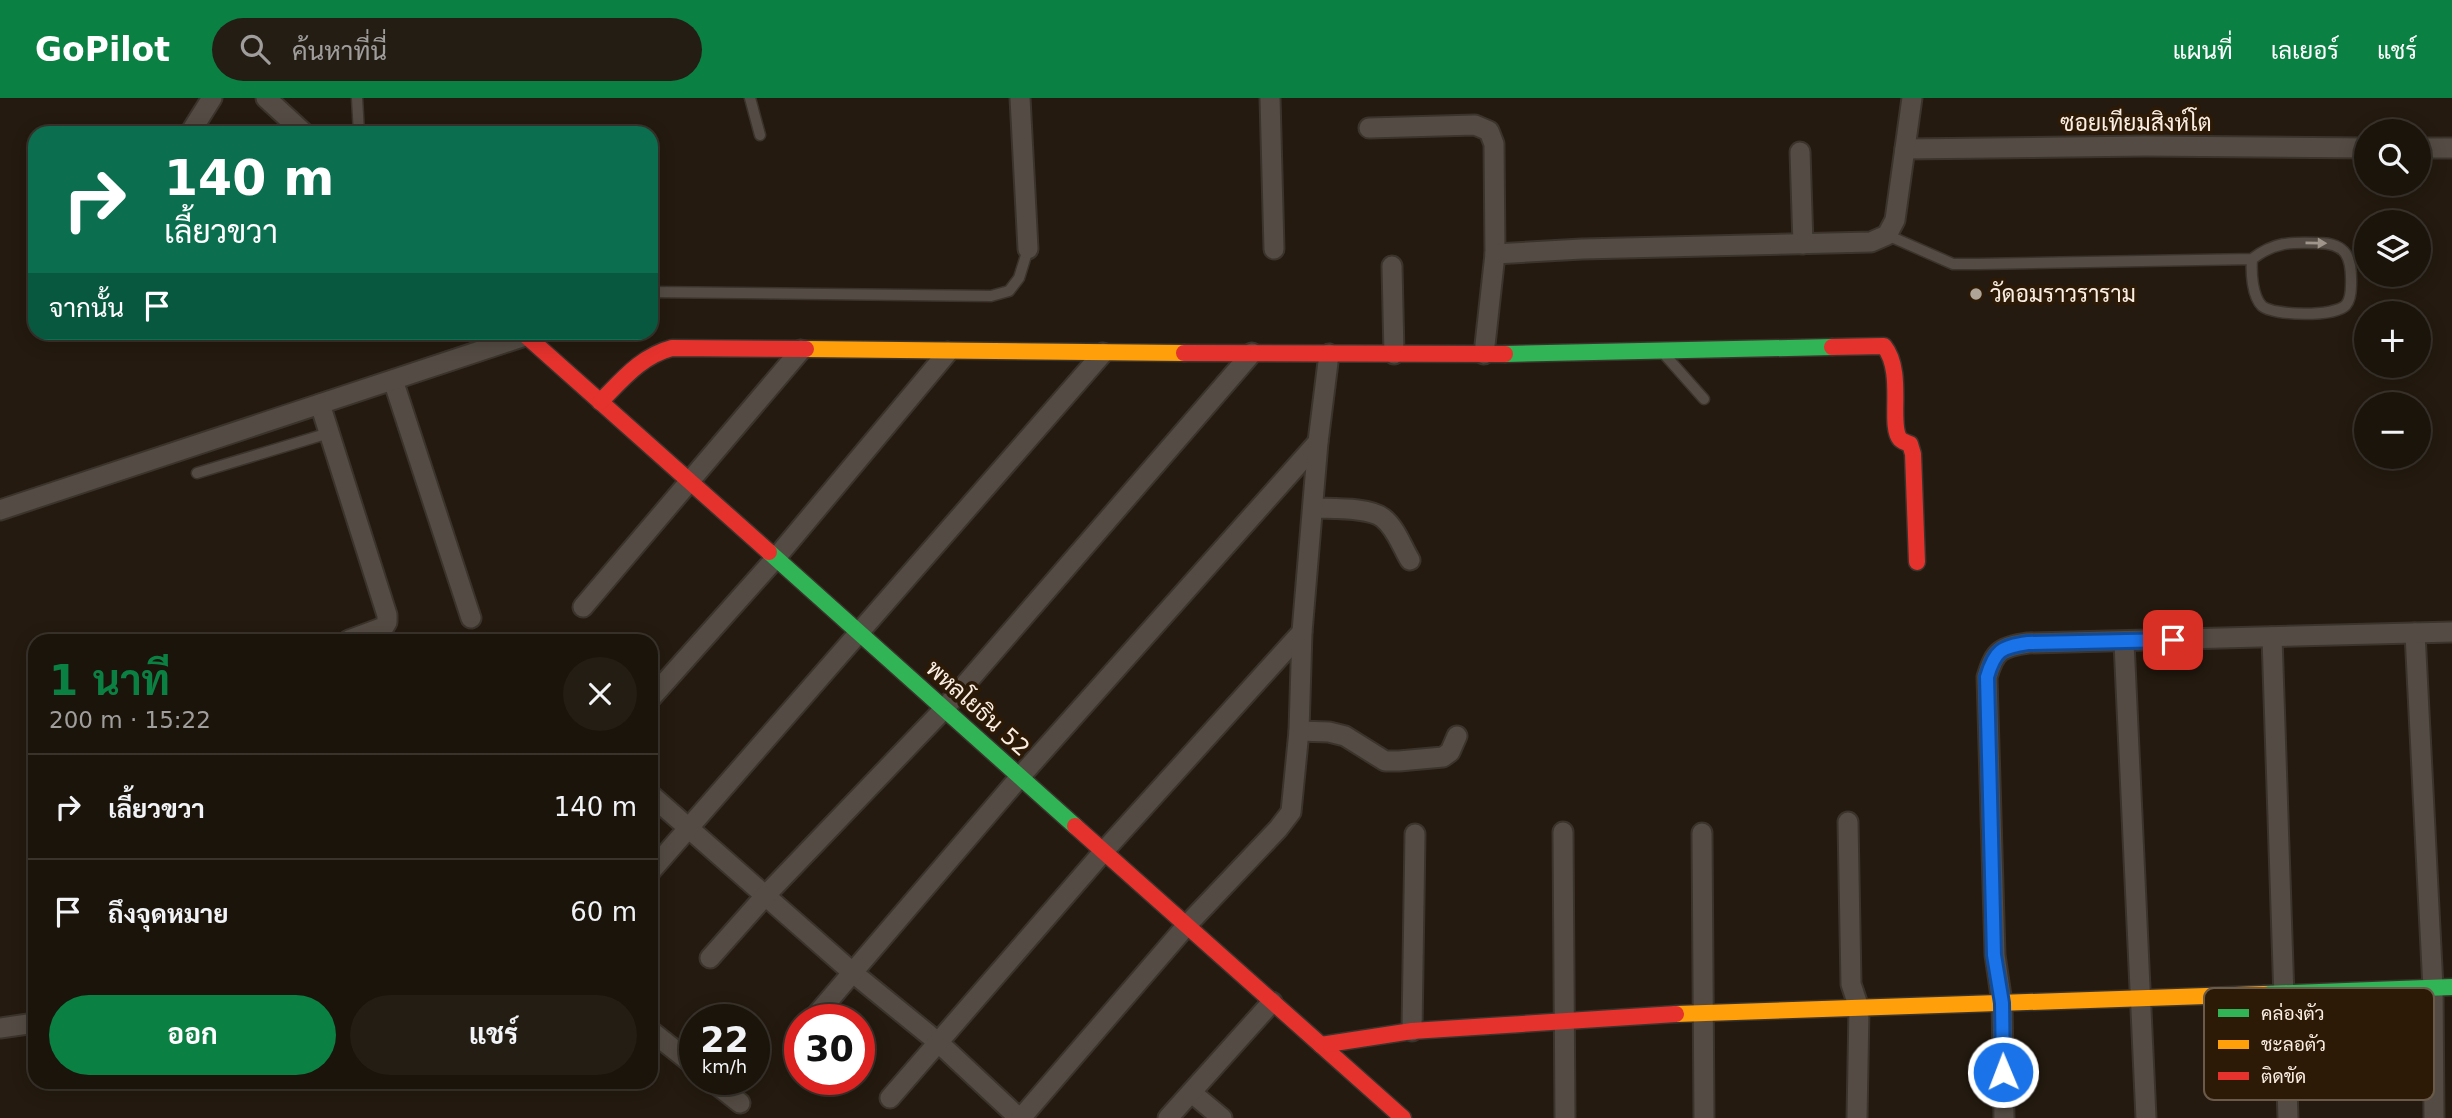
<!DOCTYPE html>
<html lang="th">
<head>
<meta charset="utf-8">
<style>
	body { margin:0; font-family:"DejaVu Sans",Sarabun,sans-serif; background:#241d14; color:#f1f3f6; height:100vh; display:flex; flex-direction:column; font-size:26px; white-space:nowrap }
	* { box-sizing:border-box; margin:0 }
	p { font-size:23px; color:#a09e9d }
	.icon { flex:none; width:38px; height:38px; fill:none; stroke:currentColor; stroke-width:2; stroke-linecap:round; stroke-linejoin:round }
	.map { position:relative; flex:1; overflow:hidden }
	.side { position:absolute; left:28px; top:536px; width:630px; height:455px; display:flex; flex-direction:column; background:#1b140b; border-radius:21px; box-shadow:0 4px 18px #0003,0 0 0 2px #39332c }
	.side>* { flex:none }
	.top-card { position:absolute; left:28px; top:28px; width:630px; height:214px; border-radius:21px; box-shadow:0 4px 18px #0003,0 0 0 2px #39332c; background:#0b6e4f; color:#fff; overflow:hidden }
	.tools { position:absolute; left:2354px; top:21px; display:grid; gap:14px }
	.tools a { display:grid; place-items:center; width:77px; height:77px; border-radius:50%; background:#1b140b; box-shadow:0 4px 18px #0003,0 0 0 2px #39332c; font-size:35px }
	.speed { position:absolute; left:679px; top:906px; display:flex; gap:14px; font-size:35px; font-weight:700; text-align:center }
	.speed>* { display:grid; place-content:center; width:91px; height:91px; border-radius:50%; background:#1b140b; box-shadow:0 4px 18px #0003,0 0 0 2px #39332c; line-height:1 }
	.speed small { font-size:18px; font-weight:400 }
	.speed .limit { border:10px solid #d22; background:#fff; color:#111 }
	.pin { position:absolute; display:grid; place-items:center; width:60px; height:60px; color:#fff; margin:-30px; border-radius:14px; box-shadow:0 4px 10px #0006 }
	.me { position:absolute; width:77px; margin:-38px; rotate:359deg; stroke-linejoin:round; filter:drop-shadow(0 0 5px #0008) }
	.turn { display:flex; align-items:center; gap:24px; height:147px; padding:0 21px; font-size:32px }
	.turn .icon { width:91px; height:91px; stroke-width:2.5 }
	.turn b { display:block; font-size:49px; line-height:60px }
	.then { display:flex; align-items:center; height:66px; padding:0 21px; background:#0003; gap:14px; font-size:26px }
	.round { display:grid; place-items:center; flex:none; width:74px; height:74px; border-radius:37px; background:#241d14 }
	.head { display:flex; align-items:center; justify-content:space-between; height:119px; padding:0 21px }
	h1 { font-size:42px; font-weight:700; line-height:52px; color:#0b8043 }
	.button { display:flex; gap:14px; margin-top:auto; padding:14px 21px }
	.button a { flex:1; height:80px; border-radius:42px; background:#0b8043; color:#fff; font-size:28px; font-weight:700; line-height:80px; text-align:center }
	.button a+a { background:#241d14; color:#f1f3f6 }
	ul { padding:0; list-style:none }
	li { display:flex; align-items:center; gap:21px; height:105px; padding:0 21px; border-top:2px solid #39332c }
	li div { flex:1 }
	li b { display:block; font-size:26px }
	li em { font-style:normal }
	header { display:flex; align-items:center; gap:42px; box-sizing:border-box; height:98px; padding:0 35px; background:#0b8043; color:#fff }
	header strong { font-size:33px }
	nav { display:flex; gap:38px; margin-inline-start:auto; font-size:24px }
	.search { width:490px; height:63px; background:#241d14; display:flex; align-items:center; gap:18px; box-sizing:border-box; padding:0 24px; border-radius:38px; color:#a09e9d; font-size:26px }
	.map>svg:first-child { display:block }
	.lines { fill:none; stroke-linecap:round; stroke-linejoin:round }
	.lane-casing { stroke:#3b342d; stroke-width:13 }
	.street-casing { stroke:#3b342d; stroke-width:23 }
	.fast-casing { stroke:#3b342d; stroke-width:19 }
	.slow-casing { stroke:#3b342d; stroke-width:19 }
	.jam-casing { stroke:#3b342d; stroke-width:19 }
	.lane { stroke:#544c44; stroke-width:10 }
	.street { stroke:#544c44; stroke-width:19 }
	.fast { stroke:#30b455; stroke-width:16 }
	.slow { stroke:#ff9f0a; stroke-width:16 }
	.jam { stroke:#e5322d; stroke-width:16 }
	.oneway { fill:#9f958b }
	.route-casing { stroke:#114b97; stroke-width:18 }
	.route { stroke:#1a73e8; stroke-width:12 }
	.poi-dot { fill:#afa498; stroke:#2c1a07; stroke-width:2.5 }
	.labels { text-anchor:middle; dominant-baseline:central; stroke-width:7; stroke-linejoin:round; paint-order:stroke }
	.street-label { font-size:23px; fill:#faeee2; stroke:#2c1a07 }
	.poi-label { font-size:23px; fill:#faeee2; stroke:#2c1a07; text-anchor:start }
	.key { fill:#2c1a07; stroke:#6a5a49; stroke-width:2 }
	.key-label { font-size:19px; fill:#faeee2 }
</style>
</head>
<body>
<header>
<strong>GoPilot</strong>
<div class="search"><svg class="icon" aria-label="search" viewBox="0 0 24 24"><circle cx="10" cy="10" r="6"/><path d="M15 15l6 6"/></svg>ค้นหาที่นี่</div>
<nav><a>แผนที่</a><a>เลเยอร์</a><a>แชร์</a></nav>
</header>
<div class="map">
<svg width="2452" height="1020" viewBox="0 0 2452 1020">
	<rect width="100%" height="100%" fill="#241a0f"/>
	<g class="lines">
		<defs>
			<g id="lane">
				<path d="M357,0L359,35"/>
				<path d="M750,0L760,37"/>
				<path d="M1887,137L1953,166H1978L2252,161C2274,144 2290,144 2318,145C2347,145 2352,160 2351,187C2351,193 2350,202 2346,207C2335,219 2274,218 2262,208C2252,198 2251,174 2252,161"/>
				<path d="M651,194L991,198L1009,193L1019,180L1028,151"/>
				<path d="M1665,257L1704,301"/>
				<path d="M197,375L329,335"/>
			</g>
			<g id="street">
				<path d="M266,0L304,35"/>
				<path d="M1020,0L1028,151"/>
				<path d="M1270,0L1274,151"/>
				<path d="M1369,30L1475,27L1489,33L1494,46L1495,156L1484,256"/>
				<path d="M190,35L212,0"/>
				<path d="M2418,50H2452"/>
				<path d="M1905,51L2145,48L2366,50"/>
				<path d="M1800,54L1803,146"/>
				<path d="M1495,156L1582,151L1871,144L1887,137L1895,122L1912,0"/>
				<path d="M1392,168L1394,256"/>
				<path d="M393,282L471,520"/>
				<path d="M320,306L387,517V524L384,529L349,542"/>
				<path d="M1313,410C1331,411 1369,409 1383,420C1396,430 1402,449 1410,462"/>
				<path d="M0,412L525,238"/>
				<path d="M583,509L801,252"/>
				<path d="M2415,535L2433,890L2434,1020"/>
				<path d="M2272,539L2288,1020"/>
				<path d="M2124,544L2146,1020"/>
				<path d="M651,600L775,461L948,254"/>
				<path d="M1299,633L1329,634L1345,638L1385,663H1399L1443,659L1450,654L1457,638"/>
				<path d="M651,697L852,874L939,945L1019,1020"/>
				<path d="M1848,724L1851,886L1859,910L1857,1020"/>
				<path d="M1563,734L1565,1020"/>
				<path d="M1702,735L1704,1020"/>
				<path d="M651,773L1103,255"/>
				<path d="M710,860L765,798L944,611L1252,255"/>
				<path d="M812,922L1019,680L1318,344"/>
				<path d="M0,930L35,925"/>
				<path d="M651,933L695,968"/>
				<path d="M1412,933L1415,736"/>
				<path d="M796,942L800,937"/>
				<path d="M711,982L740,1005"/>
				<path d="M1192,995L1222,1020"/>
				<path d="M890,1000L1104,753L1302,534"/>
				<path d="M1021,1020L1187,827L1278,731L1291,714L1299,633L1302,534L1318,344L1329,256"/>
				<path d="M1168,1020L1272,904"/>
				<path d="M2004,1020L2002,905L1995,857L1987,579C1995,552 2001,549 2028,545L2452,534"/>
			</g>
			<g id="fast">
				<path d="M1505,256L1832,249"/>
				<path d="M769,454L1075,728"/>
				<path d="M2264,896L2452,889"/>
			</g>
			<g id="slow">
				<path d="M806,251L1184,255"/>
				<path d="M1676,916L2264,896"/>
			</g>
			<g id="jam">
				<path d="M522,234L769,454"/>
				<path d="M1832,249L1884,248C1905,274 1888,327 1900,341C1902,343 1907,345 1910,346L1913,356L1917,464"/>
				<path d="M1184,255L1505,256"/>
				<path d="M600,304C622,282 641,258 672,250L806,251"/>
				<path d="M1075,728L1403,1020"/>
				<path d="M1321,947L1412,933L1676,916"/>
			</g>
		</defs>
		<use href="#lane" class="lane-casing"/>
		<use href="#street" class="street-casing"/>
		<use href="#fast" class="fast-casing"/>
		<use href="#slow" class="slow-casing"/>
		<use href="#jam" class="jam-casing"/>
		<use href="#lane" class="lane"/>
		<use href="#street" class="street"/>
		<use href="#fast" class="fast"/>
		<use href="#slow" class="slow"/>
		<use href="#jam" class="jam"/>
	</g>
	<defs><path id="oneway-solid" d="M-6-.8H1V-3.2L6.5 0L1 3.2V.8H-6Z" transform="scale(1.75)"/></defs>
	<use class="oneway" href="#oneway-solid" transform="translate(2316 145) rotate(1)"/>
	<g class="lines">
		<defs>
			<path id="route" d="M2003,974L2002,905L1994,857L1987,579C1995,552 2001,549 2028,545L2173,542"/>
		</defs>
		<use href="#route" class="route-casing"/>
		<use href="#route" class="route"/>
	</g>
	<circle class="poi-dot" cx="1976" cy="196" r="7"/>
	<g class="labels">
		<g class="street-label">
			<text x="2136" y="25">ซอยเทียมสิงห์โต</text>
			<text transform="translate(978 610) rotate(42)">พหลโยธิน 52</text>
		</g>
		<g class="poi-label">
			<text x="1990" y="196">วัดอมราวราราม</text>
		</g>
	</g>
	<rect x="2204" y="890" width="230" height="112" rx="10" class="key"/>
	<rect x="2218" y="911" width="31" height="8" fill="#30b455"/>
	<rect x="2218" y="942" width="31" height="9" fill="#ff9f0a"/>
	<rect x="2218" y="974" width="31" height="8" fill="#e5322d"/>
	<g class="key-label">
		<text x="2261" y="922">คล่องตัว</text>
		<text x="2261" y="953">ชะลอตัว</text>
		<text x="2261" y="985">ติดขัด</text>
	</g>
</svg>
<div class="tools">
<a><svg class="icon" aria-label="search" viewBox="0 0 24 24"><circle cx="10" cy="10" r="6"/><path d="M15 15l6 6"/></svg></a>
<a><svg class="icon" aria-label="layers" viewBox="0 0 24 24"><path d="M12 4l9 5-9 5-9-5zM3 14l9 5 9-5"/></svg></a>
<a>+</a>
<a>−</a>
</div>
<div class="speed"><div>22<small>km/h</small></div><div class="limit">30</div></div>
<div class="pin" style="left:2173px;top:542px;background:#d93025"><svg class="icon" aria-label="arrive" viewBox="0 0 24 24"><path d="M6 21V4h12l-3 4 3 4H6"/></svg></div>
<svg class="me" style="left:2003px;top:974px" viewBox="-20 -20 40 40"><circle r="17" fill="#1a73e8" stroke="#fff" stroke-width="3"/><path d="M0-11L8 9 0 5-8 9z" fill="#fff"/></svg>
<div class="top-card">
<div class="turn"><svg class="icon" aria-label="right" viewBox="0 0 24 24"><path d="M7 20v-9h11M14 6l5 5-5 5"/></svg><div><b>140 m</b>เลี้ยวขวา</div></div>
<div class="then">จากนั้น<svg class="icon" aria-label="arrive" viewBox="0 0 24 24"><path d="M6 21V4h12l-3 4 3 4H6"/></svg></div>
</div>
<section class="side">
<div class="head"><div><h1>1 นาที</h1><p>200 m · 15:22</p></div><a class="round"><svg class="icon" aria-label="close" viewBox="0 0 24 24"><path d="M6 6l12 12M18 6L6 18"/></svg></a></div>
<ul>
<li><svg class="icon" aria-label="right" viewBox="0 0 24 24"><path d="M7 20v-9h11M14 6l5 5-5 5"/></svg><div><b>เลี้ยวขวา</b></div><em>140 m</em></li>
<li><svg class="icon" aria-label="arrive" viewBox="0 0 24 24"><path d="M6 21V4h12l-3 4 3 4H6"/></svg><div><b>ถึงจุดหมาย</b></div><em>60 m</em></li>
</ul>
<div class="button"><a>ออก</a><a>แชร์</a></div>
</section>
</div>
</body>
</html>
